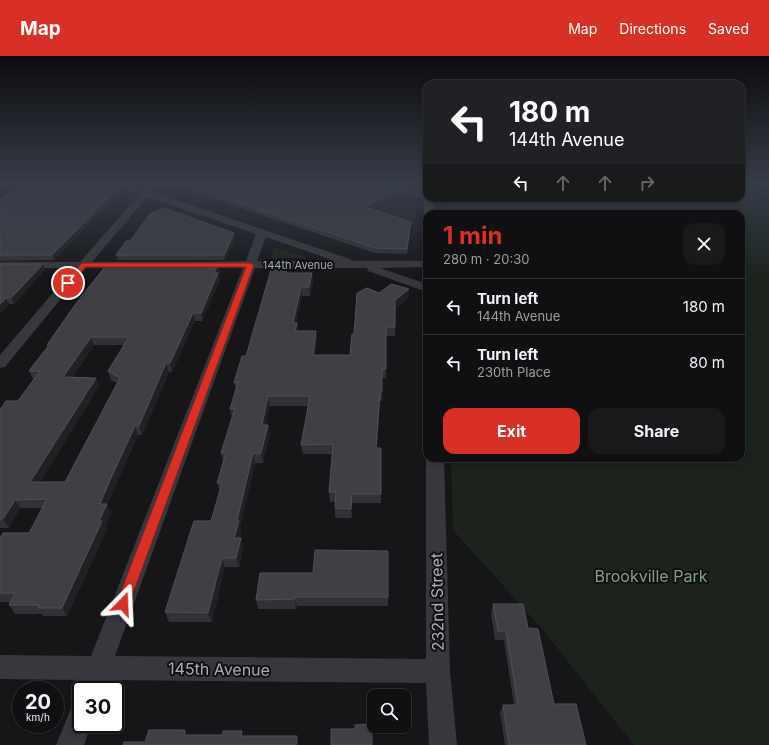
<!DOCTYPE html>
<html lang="en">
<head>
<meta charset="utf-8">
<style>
	body { margin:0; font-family:Inter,sans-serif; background:#19191b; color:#f1f3f6; height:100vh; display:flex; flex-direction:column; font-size:15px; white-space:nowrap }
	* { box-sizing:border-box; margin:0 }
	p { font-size:13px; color:#9c9d9f }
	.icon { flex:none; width:22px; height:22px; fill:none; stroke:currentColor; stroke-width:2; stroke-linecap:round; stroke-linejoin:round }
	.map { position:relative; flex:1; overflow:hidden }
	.panel { position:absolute; left:423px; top:154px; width:322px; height:252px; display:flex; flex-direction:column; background:#101012; border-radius:12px; box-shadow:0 2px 6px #0003,0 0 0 1px #303032 }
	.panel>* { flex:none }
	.guide { position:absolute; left:423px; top:24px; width:322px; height:122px; border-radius:12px; box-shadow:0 2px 6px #0003,0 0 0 1px #303032; background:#202124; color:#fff; overflow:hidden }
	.fabs { position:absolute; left:367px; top:633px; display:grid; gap:8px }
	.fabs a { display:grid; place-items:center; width:44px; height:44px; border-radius:8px; background:#101012; box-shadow:0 2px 6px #0003,0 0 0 1px #303032; font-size:20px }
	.speed { position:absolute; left:12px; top:625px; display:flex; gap:8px; font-size:20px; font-weight:700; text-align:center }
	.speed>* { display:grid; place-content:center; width:52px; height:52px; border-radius:50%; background:#101012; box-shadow:0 2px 6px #0003,0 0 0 1px #303032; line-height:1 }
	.speed small { font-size:10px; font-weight:400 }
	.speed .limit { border:2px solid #111; border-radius:6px; background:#fff; color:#111 }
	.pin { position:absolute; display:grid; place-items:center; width:34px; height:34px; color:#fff; margin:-17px; border:2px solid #fff; border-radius:50%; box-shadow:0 1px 4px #0007 }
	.me { position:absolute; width:44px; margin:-22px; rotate:21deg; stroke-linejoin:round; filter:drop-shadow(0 0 3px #0008) }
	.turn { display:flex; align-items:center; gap:14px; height:84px; padding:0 20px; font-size:18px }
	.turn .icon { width:52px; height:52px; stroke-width:2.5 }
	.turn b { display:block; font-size:28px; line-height:34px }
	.lanes { display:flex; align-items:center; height:38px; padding:0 20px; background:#0003; justify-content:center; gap:20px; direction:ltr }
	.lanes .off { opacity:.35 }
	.round { display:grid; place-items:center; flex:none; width:42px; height:42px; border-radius:12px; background:#19191b }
	.summary { display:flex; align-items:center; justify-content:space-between; height:68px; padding:0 20px }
	h1 { font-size:24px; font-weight:700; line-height:30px; color:#d93025 }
	.primary-button { display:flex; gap:8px; margin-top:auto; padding:8px 20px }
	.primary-button a { flex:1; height:46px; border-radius:12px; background:#d93025; color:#fff; font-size:16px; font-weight:700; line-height:46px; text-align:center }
	.primary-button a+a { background:#19191b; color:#f1f3f6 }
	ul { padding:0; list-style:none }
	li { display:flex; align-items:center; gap:12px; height:56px; padding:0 20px; border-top:1px solid #303032 }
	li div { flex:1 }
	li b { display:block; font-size:15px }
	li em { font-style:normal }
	header { display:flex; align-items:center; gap:24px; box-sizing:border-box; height:56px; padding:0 20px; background:#d93025; color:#fff }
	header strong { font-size:19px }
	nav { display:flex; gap:22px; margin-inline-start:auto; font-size:14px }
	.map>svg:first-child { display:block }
	.green { fill:#1c231d }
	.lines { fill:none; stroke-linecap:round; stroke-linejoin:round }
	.stream { fill:#2c353c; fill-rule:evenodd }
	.minor { fill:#37383d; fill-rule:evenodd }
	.wall { fill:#323236; fill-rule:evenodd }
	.shaded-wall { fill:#212124 }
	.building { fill:#3f3f44; stroke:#4f5156; fill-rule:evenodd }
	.route { fill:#d93025; stroke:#8d1f18 }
	.labels { text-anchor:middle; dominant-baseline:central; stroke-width:4; stroke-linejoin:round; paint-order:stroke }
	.far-street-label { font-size:11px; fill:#a8adb8; stroke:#111113 }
	.near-park-label { font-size:16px; fill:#7fa381; stroke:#111113 }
	.near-street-label { font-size:16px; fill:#a8adb8; stroke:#111113 }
</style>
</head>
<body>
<header>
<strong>Map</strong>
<nav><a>Map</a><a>Directions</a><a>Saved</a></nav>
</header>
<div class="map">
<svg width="769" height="689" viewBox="0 0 769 689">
	<rect width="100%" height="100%" fill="#161618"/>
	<g class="green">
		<path d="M741,126H769V689H634L543,574L453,474L451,402H741V158H441V142H741Z"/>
		<path d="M398,140L414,146L417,171L368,156Z"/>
		<path d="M274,191L308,202H271Z"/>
	</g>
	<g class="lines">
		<path class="stream" d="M741,126L769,140V142L741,128Z"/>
		<g class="minor">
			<path d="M108,126H121L144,134L153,126H162L152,136L350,203L352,205H427V211L380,212L427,228V236L368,215L367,212H255L115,600L426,603V402L427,400V402H444L450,615L457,689H429L426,627L106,624L103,634H81V643L77,634L81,624L0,623V599L91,600L243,212H199L195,211L193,209L195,207L199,206L246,205L256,178L147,141L92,206H127L131,207L133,209L131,211L86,212L5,311L0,312V299L74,212H0V206H80L140,138L109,128ZM266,181L335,205H257Z"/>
			<path d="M365,126H380L427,138V142H434V158H427V161L424,158V143L366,128Z"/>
			<path d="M81,646V668H91L84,689H56L72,650Z"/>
		</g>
	</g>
	<g class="wall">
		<path d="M163,126H371L398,133V138L371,153L411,166L407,198L375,197Z"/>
		<path d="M386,126H409L408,132Z"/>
		<path d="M122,134L54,204L0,205V143Z"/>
		<path d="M234,177L235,182L225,204H118L116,199Z"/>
		<path d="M0,208H43L45,214L14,248H9L0,258Z"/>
		<path d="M220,214L219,219L220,224L202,265H195L172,316H169L142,379H138L107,449L111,457L105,470L107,473L67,560H43L42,558H15L9,549L10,546H0V482L29,477L42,452H20L9,472H0V354L18,345L34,323H33L29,315L48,290L47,289ZM94,289H124L108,315L111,324L117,327L65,426H40L99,330L96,322H72Z"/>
		<path d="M287,214V217H312L313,225L310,240H302L296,267H297L298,275H316L317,284L315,299H350L354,278L379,237L409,233L408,242L395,253V280H386V322H382V345H380L377,392H381V447H352V462H335V446H330L329,436L332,398H303L301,389L308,350H269L266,369L270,378L263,407H255L240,471L241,475L239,482H241L243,491L239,511H225L212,566H169L165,556L211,465L220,436L217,427L223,406L221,397L232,361L230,353L236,333L234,327L246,300Z"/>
		<path d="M388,495V550H297L296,553H258L256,544L313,517Z"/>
		<path d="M493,548L528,572L554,648L586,689H505L500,657L503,649H514L504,584H495L491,557Z"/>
	</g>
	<g class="shaded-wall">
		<path d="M7,126H16L0,138V131Z"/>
		<path d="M121,129L122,134L54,204L52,199Z"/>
		<path d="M398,133V138L365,156V151Z"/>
		<path d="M234,177L235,182L225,204L224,199Z"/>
		<path d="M219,207L220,214L219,219L220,224L202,265L201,257L214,217Z"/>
		<path d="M43,208L45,214L14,248L11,242Z"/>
		<path d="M312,217L313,225L310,240L309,231Z"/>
		<path d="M301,231L302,240L294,276L293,267Z"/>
		<path d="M409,233L408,242L395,253V244Z"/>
		<path d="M6,242L9,248L0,258V248Z"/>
		<path d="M193,257L195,265L172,316L170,307Z"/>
		<path d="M297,267L298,276L295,275Z"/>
		<path d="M316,275L317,284L314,308L313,299Z"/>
		<path d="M91,281L94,289L66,330L63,321Z"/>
		<path d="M166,307L169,316L142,379L139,370Z"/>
		<path d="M96,322L99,330L35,435L30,426Z"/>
		<path d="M380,336V345L376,402V392Z"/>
		<path d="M268,340L269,350L264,378L262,369Z"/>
		<path d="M268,369L270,378L263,407L261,397Z"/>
		<path d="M135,370L138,379L107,449L111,457L105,470L107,473L67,560L62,552L99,465L100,448Z"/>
		<path d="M253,397L255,407L240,471L241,475L237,491L234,482L237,465Z"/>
		<path d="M352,438V462L351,453Z"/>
		<path d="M15,444L20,452L9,472L3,463Z"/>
		<path d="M241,482L243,491L239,511L236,502Z"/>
		<path d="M222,502L225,511L212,566L208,557Z"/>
		<path d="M295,541L297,550L296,553L295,543Z"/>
		<path d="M185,674L189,682L184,679Z"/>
		<path d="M297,680L299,688V689H296Z"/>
	</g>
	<g class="building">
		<path d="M0,126H7L0,131Z"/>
		<path d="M23,126H113L121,129L52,199H0V143Z"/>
		<path d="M175,126H371L398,133L365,151L411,166L407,193L375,192Z"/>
		<path d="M164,152L234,177L224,199H116L126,185H130L150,158Z"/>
		<path d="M108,207H219L214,217H218L201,257H193L170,307H166L139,370H135L109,426L100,448H107L99,465H102L62,552H38L39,549H9L15,537H0V482L3,477H29L47,443L15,444L3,463H0V354L6,345H18L40,315H29L49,289H47L77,246ZM91,281H129L108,315L120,322L65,426H30L96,322L63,321Z"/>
		<path d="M0,208H43L11,242H6L0,248Z"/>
		<path d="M271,214H287L286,217H312L309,231H301L293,267H297L295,275H316L313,299H350L352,278H354L357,237L367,232L379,237L391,228L409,233L395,244V271H386V313H382V336H380L376,392H381V438H352L351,453L335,452L336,436H329L333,388L301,389L310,340H268L262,369H268L261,397H253L237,465H239L234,482H241L236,502H222L208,557L165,556L194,465H211L222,427H217L226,397H221L235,352L230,353L238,326L234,327L242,300H246Z"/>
		<path d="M315,494L388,495V541H295V543L256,544L260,517H313Z"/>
		<path d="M493,548H523L528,572L538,573L554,648H576L586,689H509L503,649H518L506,575H498Z"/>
		<path d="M372,668V689H331V673H355V669Z"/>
		<path d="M149,674H185L184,679H223V675H242L241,680H297L296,689H123L124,686H145Z"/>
	</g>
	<linearGradient id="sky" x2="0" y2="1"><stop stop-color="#0c0c0d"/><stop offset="0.57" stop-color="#363c48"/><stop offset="1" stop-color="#363c48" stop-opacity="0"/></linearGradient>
	<rect width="769" height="223" fill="url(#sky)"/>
	<path class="route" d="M250,207L254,209L129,548L127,552L123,554L118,552L116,548L246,211H85L71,229L65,227L81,208L83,207Z"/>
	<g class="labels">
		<g class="far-street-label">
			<text x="298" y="209">144th Avenue</text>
		</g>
		<g class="near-park-label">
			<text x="651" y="520">Brookville Park</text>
		</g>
		<g class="near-street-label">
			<text transform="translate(437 546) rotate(-91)">232nd Street</text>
			<text transform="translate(219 613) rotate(1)">145th Avenue</text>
		</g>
	</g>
</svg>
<div class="fabs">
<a><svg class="icon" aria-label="search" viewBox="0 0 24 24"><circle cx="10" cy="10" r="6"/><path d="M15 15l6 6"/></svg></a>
</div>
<div class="speed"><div>20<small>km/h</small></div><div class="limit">30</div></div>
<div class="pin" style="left:68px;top:227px;background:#d93025"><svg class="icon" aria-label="arrive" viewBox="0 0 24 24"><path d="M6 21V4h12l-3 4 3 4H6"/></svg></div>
<svg class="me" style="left:123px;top:548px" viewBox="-20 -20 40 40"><path d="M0-17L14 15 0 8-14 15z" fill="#d93025" stroke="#fff" stroke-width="4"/></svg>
<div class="guide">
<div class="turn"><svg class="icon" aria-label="left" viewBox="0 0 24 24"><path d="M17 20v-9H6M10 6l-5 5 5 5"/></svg><div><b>180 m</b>144th Avenue</div></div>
<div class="lanes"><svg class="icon" aria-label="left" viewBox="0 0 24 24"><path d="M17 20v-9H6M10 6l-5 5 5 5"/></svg><svg class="icon off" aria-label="ahead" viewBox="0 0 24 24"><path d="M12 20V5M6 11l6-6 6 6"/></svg><svg class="icon off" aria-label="ahead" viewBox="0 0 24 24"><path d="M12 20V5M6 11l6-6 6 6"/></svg><svg class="icon off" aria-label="right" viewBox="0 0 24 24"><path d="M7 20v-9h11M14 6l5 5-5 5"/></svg></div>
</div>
<section class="panel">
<div class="summary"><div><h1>1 min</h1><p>280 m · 20:30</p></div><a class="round"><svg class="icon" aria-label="close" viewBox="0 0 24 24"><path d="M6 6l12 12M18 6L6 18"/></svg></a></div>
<ul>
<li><svg class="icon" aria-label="left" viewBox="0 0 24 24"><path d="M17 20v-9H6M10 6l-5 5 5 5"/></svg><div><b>Turn left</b><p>144th Avenue</p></div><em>180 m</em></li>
<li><svg class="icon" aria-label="left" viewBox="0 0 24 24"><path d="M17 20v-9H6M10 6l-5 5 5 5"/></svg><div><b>Turn left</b><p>230th Place</p></div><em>80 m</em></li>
</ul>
<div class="primary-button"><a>Exit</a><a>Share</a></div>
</section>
</div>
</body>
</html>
